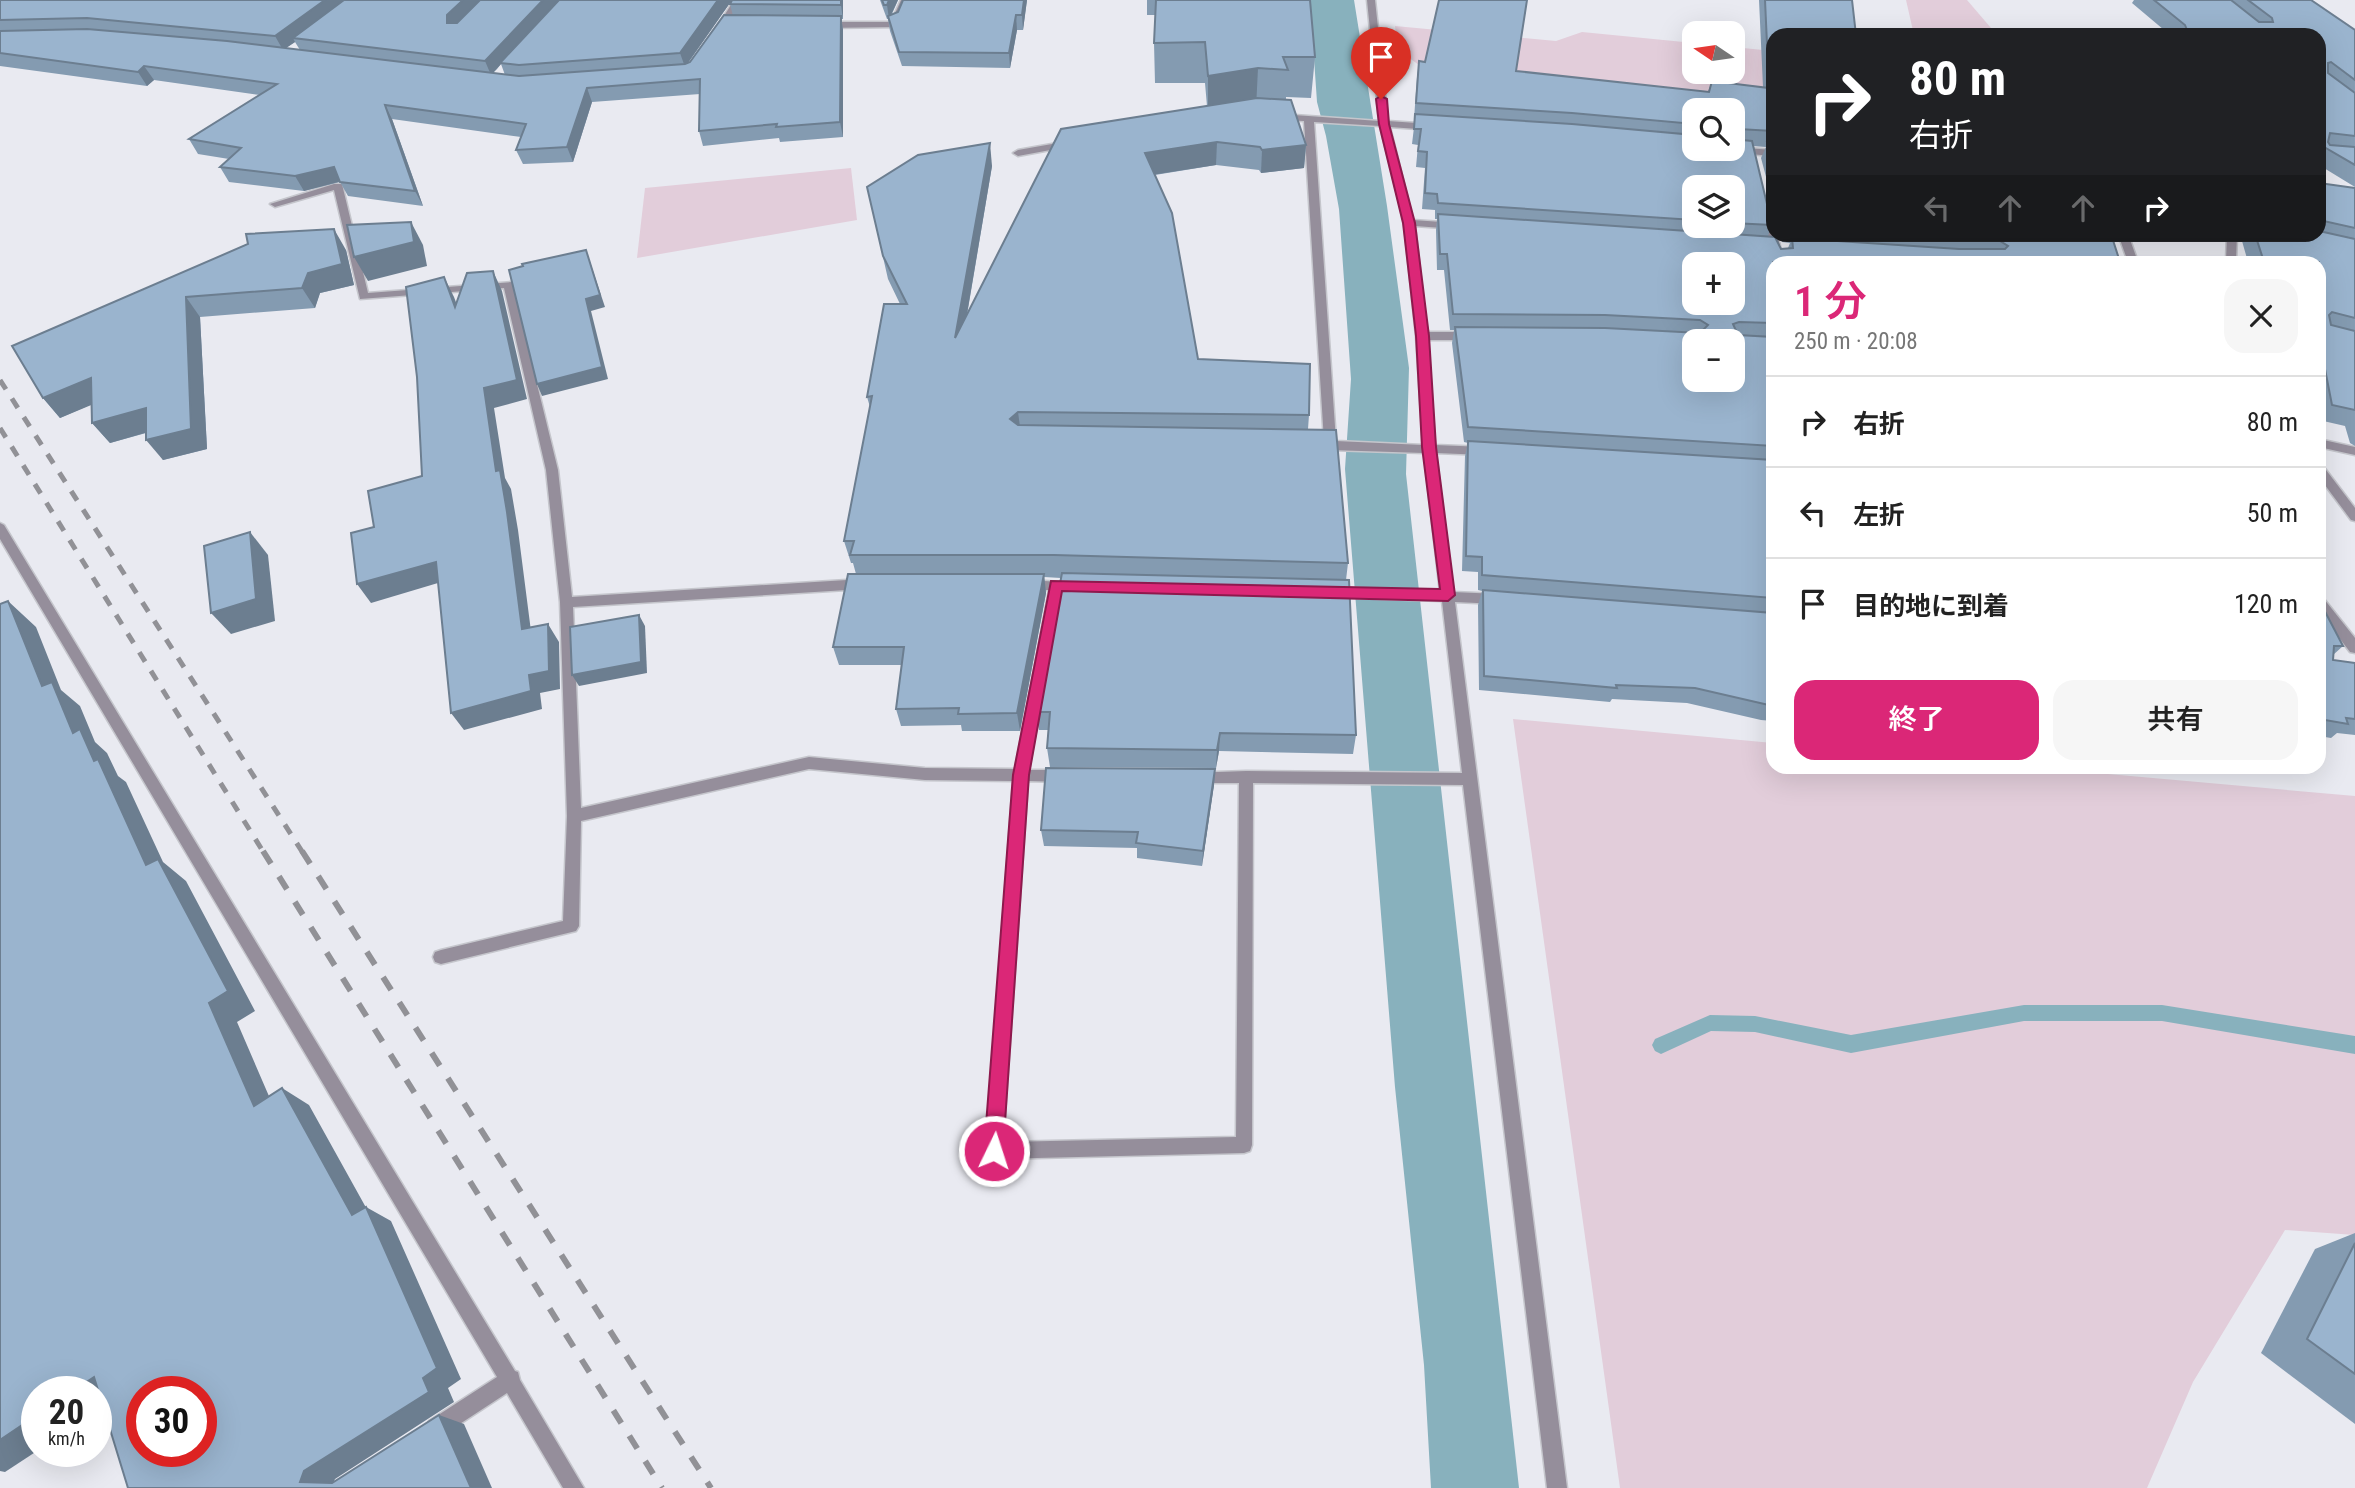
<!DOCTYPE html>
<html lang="ja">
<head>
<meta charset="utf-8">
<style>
	body { margin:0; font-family:"Roboto Condensed","Noto Sans JP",sans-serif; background:#f6f6f6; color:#222; height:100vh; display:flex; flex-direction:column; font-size:26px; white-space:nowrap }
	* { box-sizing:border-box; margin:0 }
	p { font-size:23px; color:#767676 }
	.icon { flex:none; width:38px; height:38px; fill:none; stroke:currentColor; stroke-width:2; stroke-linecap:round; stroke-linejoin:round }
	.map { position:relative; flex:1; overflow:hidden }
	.side { position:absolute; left:1766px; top:256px; width:560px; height:518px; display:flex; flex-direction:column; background:#fff; border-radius:21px; box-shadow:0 7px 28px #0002 }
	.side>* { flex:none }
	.top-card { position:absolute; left:1766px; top:28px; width:560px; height:214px; border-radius:21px; box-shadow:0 7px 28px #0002; background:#202124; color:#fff; overflow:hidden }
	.needle { width:46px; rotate:283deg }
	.buttons { position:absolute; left:1682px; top:21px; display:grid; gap:14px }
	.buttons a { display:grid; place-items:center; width:63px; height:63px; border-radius:14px; background:#fff; box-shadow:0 7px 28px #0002; font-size:35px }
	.speed { position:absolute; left:21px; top:1376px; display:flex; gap:14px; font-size:35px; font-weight:700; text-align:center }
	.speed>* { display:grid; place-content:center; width:91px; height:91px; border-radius:50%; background:#fff; box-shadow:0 7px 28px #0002; line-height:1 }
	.speed small { font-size:18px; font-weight:400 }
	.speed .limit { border:10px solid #d22; background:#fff; color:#111 }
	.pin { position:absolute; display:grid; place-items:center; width:60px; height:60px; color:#fff; margin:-72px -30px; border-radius:50% 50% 50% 0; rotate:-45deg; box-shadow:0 0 7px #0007 }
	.pin .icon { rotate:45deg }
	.me { position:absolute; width:77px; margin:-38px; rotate:4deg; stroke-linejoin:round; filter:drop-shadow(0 0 5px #0008) }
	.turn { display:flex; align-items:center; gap:24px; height:147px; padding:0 28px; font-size:32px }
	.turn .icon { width:91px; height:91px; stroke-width:2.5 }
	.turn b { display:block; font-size:49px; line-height:60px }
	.lanes { display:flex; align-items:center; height:66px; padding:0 28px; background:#0003; justify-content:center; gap:35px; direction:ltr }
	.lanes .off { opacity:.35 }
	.round { display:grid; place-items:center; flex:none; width:74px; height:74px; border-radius:21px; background:#f6f6f6 }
	.head { display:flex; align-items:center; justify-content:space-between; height:119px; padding:0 28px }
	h1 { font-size:42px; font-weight:600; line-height:52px; color:#db2777 }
	.primary-button { display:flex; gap:14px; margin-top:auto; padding:14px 28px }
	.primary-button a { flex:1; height:80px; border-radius:21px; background:#db2777; color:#fff; font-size:28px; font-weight:600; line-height:80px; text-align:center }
	.primary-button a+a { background:#f6f6f6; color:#222 }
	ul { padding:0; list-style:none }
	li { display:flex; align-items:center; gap:21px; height:91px; padding:0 28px; border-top:2px solid #e0e0e0 }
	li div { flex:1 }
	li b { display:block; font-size:26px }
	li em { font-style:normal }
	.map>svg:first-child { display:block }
	.green { fill:#e2cdda }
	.water { fill:#88b1bd }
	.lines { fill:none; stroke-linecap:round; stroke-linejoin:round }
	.stream { fill:#88b1bd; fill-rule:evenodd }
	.minor-casing { stroke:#c5c6cc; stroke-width:3 }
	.minor { fill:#958e9b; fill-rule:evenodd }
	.rail-far1 { stroke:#919196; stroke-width:5; stroke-dasharray:11 11; stroke-linecap:butt }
	.rail { stroke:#919196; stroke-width:6; stroke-dasharray:15 15; stroke-linecap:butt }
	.wall { fill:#849bb1; fill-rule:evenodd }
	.shaded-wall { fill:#6c7e90 }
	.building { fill:#9ab4ce; stroke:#6c7e90; stroke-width:2; fill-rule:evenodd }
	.route { fill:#db2777; stroke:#8e194d; stroke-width:2 }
</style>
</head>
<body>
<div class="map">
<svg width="2355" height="1488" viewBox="0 0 2355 1488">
	<rect width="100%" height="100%" fill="#e9eaf1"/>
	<g class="green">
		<path d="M1906,0H1967L1997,35H1914Z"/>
		<path d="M1395,26L1556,41L1582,32L1694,43V72H1732L1733,47L1773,51V95L1590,91L1426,70L1398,50Z"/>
		<path d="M851,168L857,220L637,258L645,188Z"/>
		<path d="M1513,719L1773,743V766L2028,767L2355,796V1235L2285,1230L2193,1382L2147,1488H1620Z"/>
	</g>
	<path class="water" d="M1310,0H1354L1387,206L1409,368L1406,474L1519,1488H1431L1424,1365L1395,1087L1345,469L1351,379L1339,209L1326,136L1317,102Z"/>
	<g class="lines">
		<path class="stream" d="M2024,1005H2162L2355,1036V1054L2162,1021H2024L1851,1053L1755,1032L1711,1031L1661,1054L1655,1051L1652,1045L1655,1039L1710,1015L1755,1016L1851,1035Z"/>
		<defs>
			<g id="minor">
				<path d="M734,0H742L726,26H720L719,24Z"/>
				<path d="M901,0H909L897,27L824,28L820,25L824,22H891Z"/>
				<path d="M1367,0H1375L1388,121L1431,124L1436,127L1431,130L1390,127L1413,220L1456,223L1461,226L1456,229L1415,226L1427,332H1470L1476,336L1470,340H1428L1435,445L1485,447L1491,451L1485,455L1436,453L1453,592L1499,594L1505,599L1499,604L1455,602L1567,1488H1547L1463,785L1253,783L1252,1145L1250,1151L1244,1153L994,1159L988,1157L986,1151L1013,781L925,780L809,769L581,821L579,926L576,931L441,964L435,962L433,957L435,952L441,950L563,921L567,816L560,602L546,470L504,288L360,299L334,190L275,207L270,204L334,184H342L368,293L512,282L558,470L572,597L863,579L869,584L863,589L573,607L581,808L809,757L925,768L1015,769L1049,590H1026L1020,585L1026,580L1081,583L1082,586L1081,589L1061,591L1029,770H1063L1068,772L1070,776L1068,780L1063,782L1028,781L1003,1142L1236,1137L1239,783H1195L1190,781L1188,777L1190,773L1246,771L1462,773L1442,601L1331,597L1325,592L1331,587L1440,592L1424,453L1330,450L1316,448L1314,445L1316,442L1324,441L1304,121L1280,120L1275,117L1280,114L1379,121ZM1314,122L1380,126L1404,223L1416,336L1423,445L1336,441Z"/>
				<path d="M1069,141L1072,142V146L1018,156L1013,153L1018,150Z"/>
				<path d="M1732,147L1773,150V156L1725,152L1720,149H1732Z"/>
				<path d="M1766,210L1771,213L1773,234H1777L1784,262H1774L1761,213Z"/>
				<path d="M2118,234H2128L2138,262H2128Z"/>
				<path d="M2227,234H2237L2236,262H2226Z"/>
				<path d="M2319,439L2355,447V455L2319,447Z"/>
				<path d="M2319,465L2323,466L2355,508V521L2351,520L2319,477Z"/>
				<path d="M0,523L4,525L515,1371L518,1372L520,1380L584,1488H563L507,1393L443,1435L436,1438L429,1435L426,1428L429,1421L497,1377L0,539Z"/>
				<path d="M2319,597L2324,599L2355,638V653L2350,652L2319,611Z"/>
			</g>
		</defs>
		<use href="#minor" class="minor-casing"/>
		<use href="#minor" class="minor"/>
		<g class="rail-far1">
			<path d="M0,380L303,853"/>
			<path d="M0,428L264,853"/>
		</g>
		<g class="rail">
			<path d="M263,851L662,1488"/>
			<path d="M302,851L711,1488"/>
		</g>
	</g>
	<g class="wall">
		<path d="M0,0H732L688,63L690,62L733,16L730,4L843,0V19H841L843,30V137L780,142L779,138L703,146L699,131L700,94L592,102L573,162L523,164L516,150L521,137L392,119L423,206L348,196L340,182L304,191L229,182L220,167L229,159L198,154L189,139L260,95L154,80L147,86L0,66ZM295,42L300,50L286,48ZM501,64L505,75L493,73L497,69Z"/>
		<path d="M880,0H898L892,14L898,12L903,0H1027L1023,30H1017L1010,68L902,66L890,31L888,19H887Z"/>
		<path d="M1147,0H1310L1315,57L1311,98L1286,97V100L1306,145L1304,168L1261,173L1259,170L1216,165L1155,175L1198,359L1309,415L1308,429L1348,563L1346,580L1356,735L1353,754L1219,751L1216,768L1050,767L1047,748L1048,730H1039L1036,712L1061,578L1044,577L1046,593L1020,731H962L961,725L901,726L896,709L902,665H839L833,647L856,574L853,563H851L844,541L870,407L867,397L900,304L888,279L867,187L992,166L967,315L1207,106L1205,83H1155L1154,43L1156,15H1147Z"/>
		<path d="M1759,0H1852L1773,35V203L1761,158L1766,147L1753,146L1772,225L1768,236L1781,249L1788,248L1790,243L1782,242L1780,234H2111L2120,262H1773V721L1761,720L1687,703L1612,699L1610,702L1479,690L1478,605L1482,591L1478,590V572L1462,571L1465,456L1468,443L1464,442L1452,343L1454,330H1450L1444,270H1437L1436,230L1437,219H1435V210L1422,209L1425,168L1416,167L1418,145L1412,144L1415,119H1414L1417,77L1419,61L1516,71L1708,92L1712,81L1763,87ZM1694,110L1732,149H1694ZM1694,187H1732V226H1694Z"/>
		<path d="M2134,0H2311L2355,30V187L2319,165V35H2170L2132,3Z"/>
		<path d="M2319,183L2355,188V446L2350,443L2345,426L2319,420V262H2248L2240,234H2319Z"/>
		<path d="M248,244L346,250L354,285L320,293L315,308L200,317L207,449L163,460L146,433L110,443L92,423V404L60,418L43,398Z"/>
		<path d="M2319,600L2343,646L2333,655V660L2355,663V735L2337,733L2331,738L2319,736Z"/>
		<path d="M1215,769L1214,785L1202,866L1137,858V848L1044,846L1041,830Z"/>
		<path d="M2355,1233V1424L2261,1353L2315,1249Z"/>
	</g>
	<g class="shaded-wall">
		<path d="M325,0H352L293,38L295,42L283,50L275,36Z"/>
		<path d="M463,0H484L453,29L447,23V15Z"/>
		<path d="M543,0H561L500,63L501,64L491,75L485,61Z"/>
		<path d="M718,0H732L685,67L680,53Z"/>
		<path d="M841,0H843V19L841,5Z"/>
		<path d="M889,0H898L889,19L887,5Z"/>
		<path d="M1024,0H1027L1023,30L1022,15Z"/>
		<path d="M1016,15L1017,30L1010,68L1009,53Z"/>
		<path d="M841,16L843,30V137L840,122Z"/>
		<path d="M144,66L154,80L147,86L138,72Z"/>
		<path d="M1258,68L1256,109L1208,117V76Z"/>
		<path d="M587,88L592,102L573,162L567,147Z"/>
		<path d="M385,105L392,119L423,206L415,191Z"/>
		<path d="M1738,129L1732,144V130Z"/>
		<path d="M1217,142L1216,165L1145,176V153Z"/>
		<path d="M990,143L992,166L959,361L955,338Z"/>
		<path d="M1306,145L1304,168L1261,173L1262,150Z"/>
		<path d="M334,167L342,181L304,191L295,176Z"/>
		<path d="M411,222L423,245L427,266L368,281L354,257Z"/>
		<path d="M334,229L346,250L354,285L320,293L315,308L302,288L308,273Z"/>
		<path d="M586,250L605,307L591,311L608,379L542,396L537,384L586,299Z"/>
		<path d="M493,271L502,291L527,399L494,408L505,478L511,489L518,530L533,647L522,629L496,471L484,388Z"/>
		<path d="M444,277L454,297L465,326L455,307Z"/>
		<path d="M186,297L200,317L207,449L163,460L146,440Z"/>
		<path d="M91,378L108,398L60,418L43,398Z"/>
		<path d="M146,408L162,428L110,443L92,423Z"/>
		<path d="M1018,412L1021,434L1010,419Z"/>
		<path d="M250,532L268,555L275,621L231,634L211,613Z"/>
		<path d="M436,562L448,580L371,603L357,584Z"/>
		<path d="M1044,574L1046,593L1020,731L1017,713Z"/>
		<path d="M8,601L36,627L61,690L80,706L95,742L107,753L118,776L126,782L163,862L186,881L255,1011L237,1022L281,1124L254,1106L94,761L73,733L42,686Z"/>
		<path d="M639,615L645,626L647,673L579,686L572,675Z"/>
		<path d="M548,624L559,642L560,689L540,693L542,709L464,730L451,713L529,675Z"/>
		<path d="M1220,733L1219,751L1216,768L1217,750Z"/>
		<path d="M1215,769L1214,785L1202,866L1203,851Z"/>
		<path d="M282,1088L309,1105L369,1213L366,1207L391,1221L461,1379L448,1388L454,1402L335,1479L331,1488L300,1482L352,1215Z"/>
		<path d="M94,1377L130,1387L96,1410V1391H73Z"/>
		<path d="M37,1415V1451L5,1472L0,1471V1440Z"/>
		<path d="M439,1415L464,1424L492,1488H471Z"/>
	</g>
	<g class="building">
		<path d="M0,0H325L275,36L87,18L0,20Z"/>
		<path d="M344,0H463L447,15V23H457L480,0H543L485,61L293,38Z"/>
		<path d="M559,0H718L680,53L519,65L500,63Z"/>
		<path d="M732,0H841V5L730,4Z"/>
		<path d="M882,0H889L887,5H884Z"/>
		<path d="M903,0H1024L1022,15H1016L1009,53L899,52L888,16L898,12Z"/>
		<path d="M1156,0H1310L1315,57H1283L1288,70L1258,68L1208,76L1205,42L1154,43Z"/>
		<path d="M1439,0H1527L1516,71L1709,92L1712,81L1769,88L1765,0H1852L1856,35H1773V131L1738,129L1732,130V110H1694V124L1572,113L1416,103L1419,61L1425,62Z"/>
		<path d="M2154,0H2231L2259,22H2273L2272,18L2248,0H2311L2355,30V80L2331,62L2328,63V73L2355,93V136L2330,133L2328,142L2330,145L2355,147V165L2319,144V35H2189L2185,25Z"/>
		<path d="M724,15L841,16L840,122L776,127L777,124L699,131L700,79L587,88L567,147L516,150L526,124L385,105L415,191L340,182L334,167L295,176L220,167L241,148L189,139L277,84L144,66L138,72L0,53V31L87,29L227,41L519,76L685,64L690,62Z"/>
		<path d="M1257,98L1291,100L1306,145L1262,150L1260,147L1217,142L1145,153L1172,213L1198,359L1310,364L1309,415L1018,412L1010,419L1018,425L1336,430L1348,563L1054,555H850L854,541H844L872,396L867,397L884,304H907L883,256L867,187L918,155L990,143L955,338L1061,129Z"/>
		<path d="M1415,114L1572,124L1694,135V149H1732V139L1752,141L1772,225L1732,223V187H1694V220L1438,203L1437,194L1425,193L1427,152L1418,151L1421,129H1414Z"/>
		<path d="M1767,142H1773V163Z"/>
		<path d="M2319,183L2355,188V228L2319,220Z"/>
		<path d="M1438,214L1775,237L1781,249L1793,248L1792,238L1959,249H2005L2008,246L2000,241L1908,234H2111L2120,262H1773V323L1739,322L1733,324L1738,335L1773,337V446L1468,427L1455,327L1605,328L1700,333L1708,325L1700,320L1605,315L1453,314L1447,254H1440ZM1694,264H1732V303H1694ZM1694,341H1732V380H1694Z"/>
		<path d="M411,222L414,242L354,257L347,225Z"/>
		<path d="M334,229L342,264L308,273L302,288L186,297L191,429L146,440V408L92,423L91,378L43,398L12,346L248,244L246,234Z"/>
		<path d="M2319,231L2355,239V318L2332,312L2329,315L2331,325L2355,331V410L2332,405L2325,369L2319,367V262H2264L2255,234H2319Z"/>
		<path d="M586,250L600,295L586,299L602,367L537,384L509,270L523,266L522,264Z"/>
		<path d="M493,271L517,380L484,388L496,471L500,470L507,512L522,629L548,624L549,671L529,675L531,691L451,713L436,562L357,584L351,533L374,527L368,491L422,476L417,377L406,287L444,277L455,307L467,273Z"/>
		<path d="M1468,441L1773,460V598L1482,575V557L1466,556Z"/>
		<path d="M250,532L256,599L211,613L204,546Z"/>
		<path d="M1062,573L1349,580L1356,735L1220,733L1217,750L1047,748L1050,712H1036Z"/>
		<path d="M848,574H1044L1017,713L958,714L959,708L896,709L904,647H833Z"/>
		<path d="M1483,590L1773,613V706L1695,688L1616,685L1617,688L1484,676Z"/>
		<path d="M2319,600L2343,646H2334L2333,660L2355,663V719L2346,718L2348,724L2319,719Z"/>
		<path d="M8,601L42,686L52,682L73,733L80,729L94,761L98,759L146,865L158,859L228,991L209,1003L254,1106L282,1088L352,1215L366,1207L437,1368L423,1378L429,1392L304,1471L300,1482L332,1483L439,1415L471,1488H128L94,1377L73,1391H37V1415L0,1440V604ZM142,1391H201V1451H142Z"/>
		<path d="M639,615L641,662L572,675L570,627Z"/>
		<path d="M1046,768L1215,769L1203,851L1136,843L1138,832L1041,830Z"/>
		<path d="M2355,1243V1374L2307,1339Z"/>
	</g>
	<path class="route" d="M1381,96L1387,99L1389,124L1415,223L1429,336L1436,447L1455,595L1448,601L1062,591L1029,775L1003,1151L1000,1158L994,1161L987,1158L984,1151L1013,775L1051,581L1440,589L1422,447L1416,336L1403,223L1379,124L1376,99Z"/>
</svg>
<div class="buttons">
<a><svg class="needle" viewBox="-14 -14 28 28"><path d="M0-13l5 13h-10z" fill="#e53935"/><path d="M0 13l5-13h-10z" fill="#767676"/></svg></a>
<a><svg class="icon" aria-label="search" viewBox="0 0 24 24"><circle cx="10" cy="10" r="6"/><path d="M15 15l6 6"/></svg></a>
<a><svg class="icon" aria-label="layers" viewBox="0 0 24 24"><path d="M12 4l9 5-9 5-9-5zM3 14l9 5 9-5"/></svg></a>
<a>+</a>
<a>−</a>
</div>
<div class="speed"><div>20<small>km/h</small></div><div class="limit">30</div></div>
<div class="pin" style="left:1381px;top:99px;background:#d93025"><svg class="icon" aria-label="arrive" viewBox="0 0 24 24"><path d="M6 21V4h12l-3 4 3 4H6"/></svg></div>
<svg class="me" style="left:994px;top:1151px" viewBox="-20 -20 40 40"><circle r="17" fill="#db2777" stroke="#fff" stroke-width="3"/><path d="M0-11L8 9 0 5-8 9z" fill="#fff"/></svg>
<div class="top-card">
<div class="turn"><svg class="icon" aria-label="right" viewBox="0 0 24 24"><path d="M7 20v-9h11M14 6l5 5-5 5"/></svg><div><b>80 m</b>右折</div></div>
<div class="lanes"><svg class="icon off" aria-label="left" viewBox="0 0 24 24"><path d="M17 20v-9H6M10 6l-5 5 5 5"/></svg><svg class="icon off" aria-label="ahead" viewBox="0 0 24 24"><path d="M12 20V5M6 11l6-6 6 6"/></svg><svg class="icon off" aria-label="ahead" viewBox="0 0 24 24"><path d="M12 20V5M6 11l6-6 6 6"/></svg><svg class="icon" aria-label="right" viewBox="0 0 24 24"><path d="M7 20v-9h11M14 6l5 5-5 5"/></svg></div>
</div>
<section class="side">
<div class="head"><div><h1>1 分</h1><p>250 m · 20:08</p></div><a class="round"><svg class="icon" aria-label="close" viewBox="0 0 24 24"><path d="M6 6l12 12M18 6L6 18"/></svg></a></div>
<ul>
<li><svg class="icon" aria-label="right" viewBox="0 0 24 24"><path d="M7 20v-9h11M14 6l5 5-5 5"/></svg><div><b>右折</b></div><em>80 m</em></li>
<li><svg class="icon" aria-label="left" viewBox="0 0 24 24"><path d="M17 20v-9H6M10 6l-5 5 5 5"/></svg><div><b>左折</b></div><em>50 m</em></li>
<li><svg class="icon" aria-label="arrive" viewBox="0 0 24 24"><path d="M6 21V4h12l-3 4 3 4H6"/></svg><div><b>目的地に到着</b></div><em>120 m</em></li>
</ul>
<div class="primary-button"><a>終了</a><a>共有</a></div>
</section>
</div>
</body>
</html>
